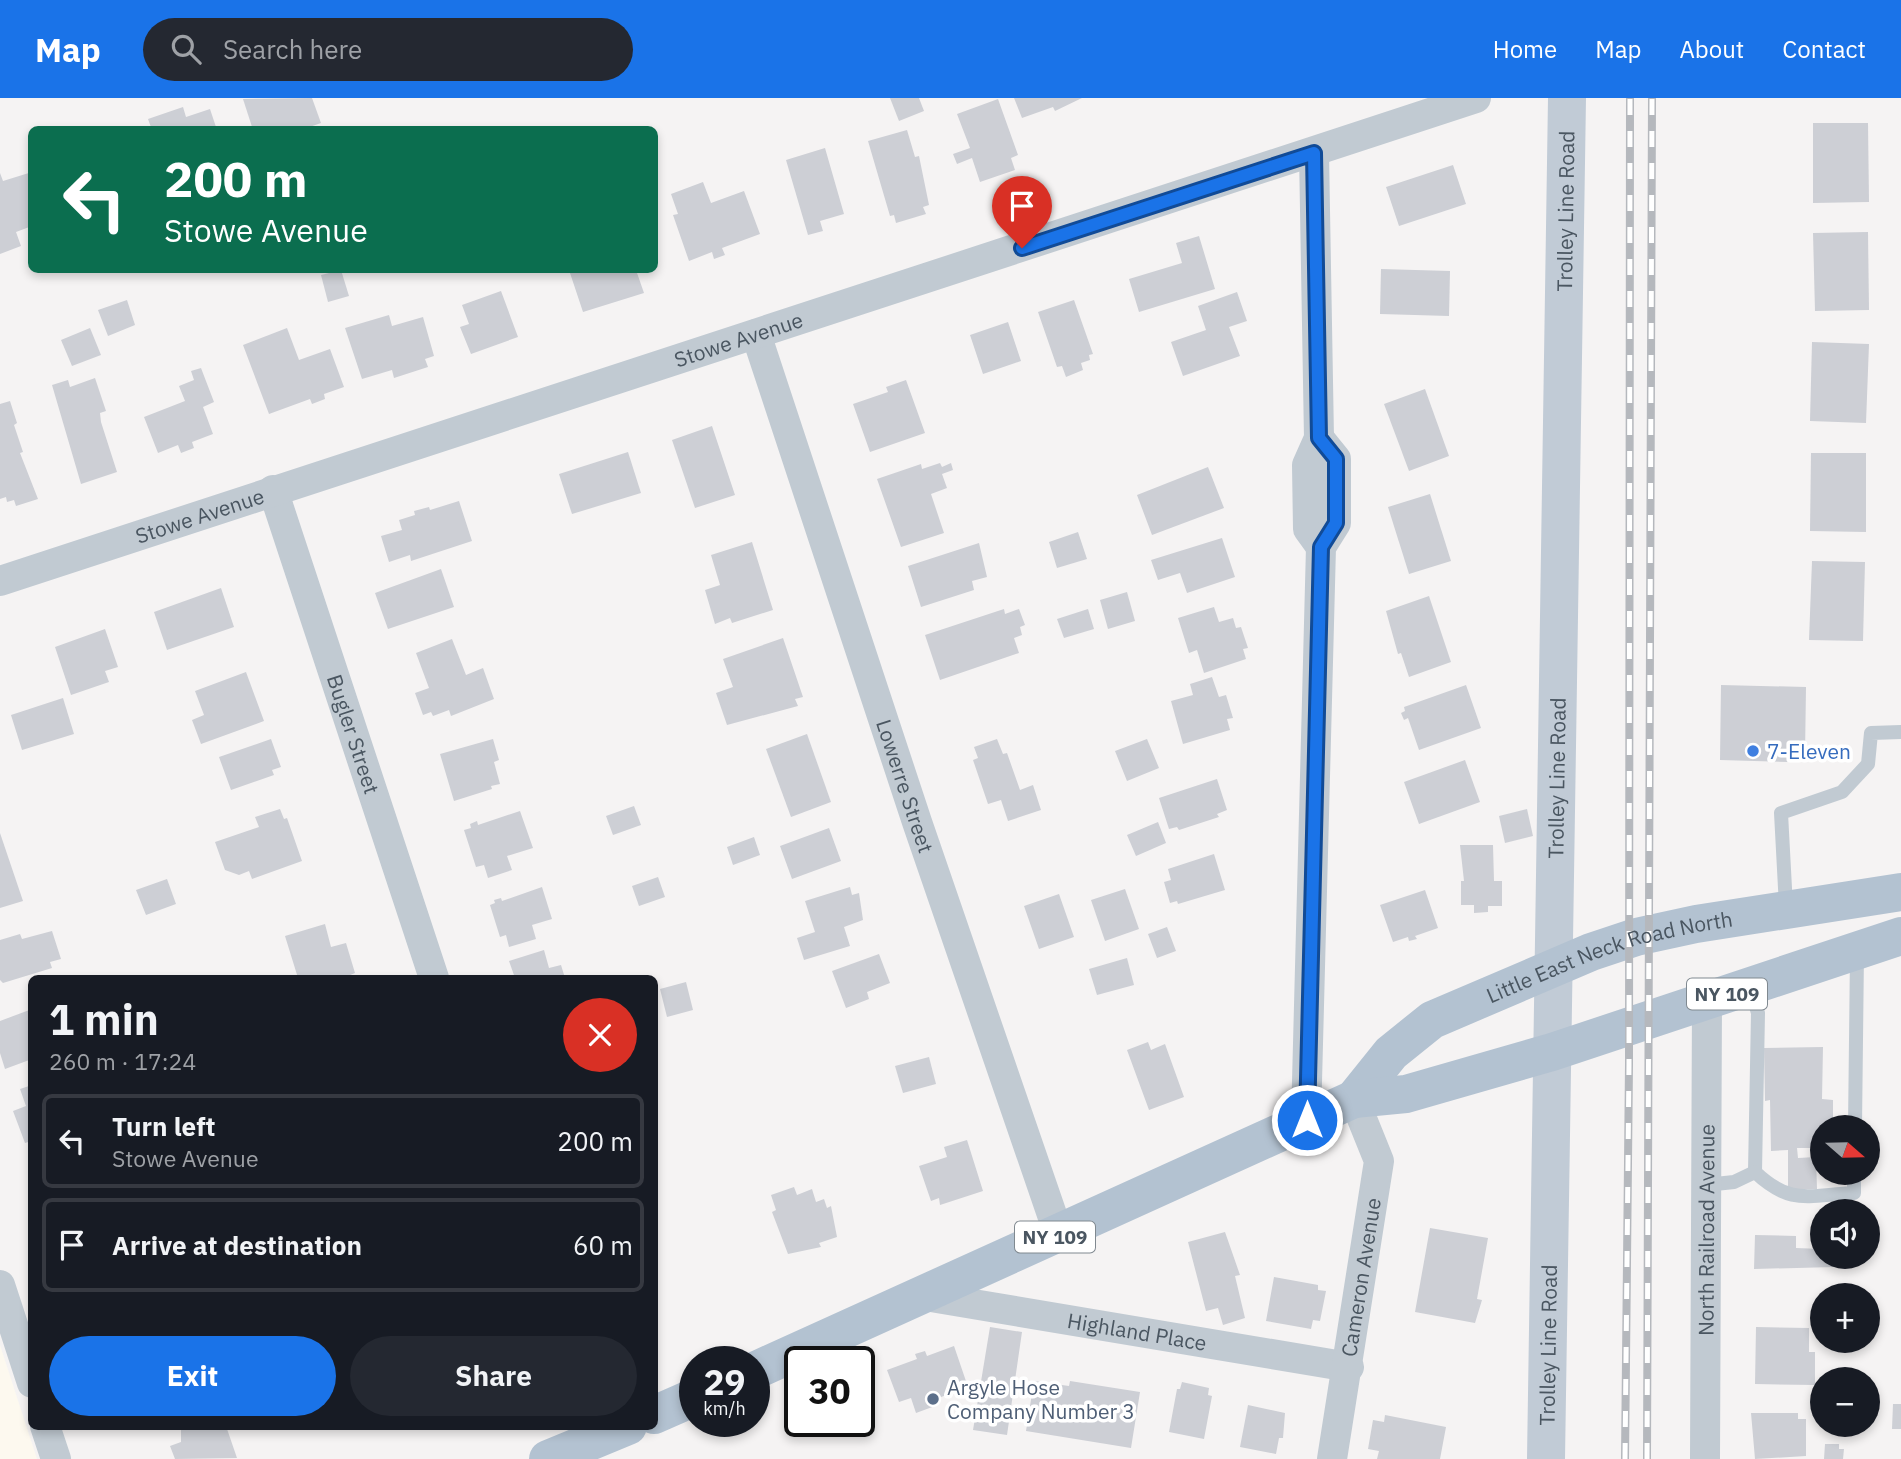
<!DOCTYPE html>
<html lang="en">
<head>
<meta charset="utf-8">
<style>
	body { margin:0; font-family:"IBM Plex Sans",sans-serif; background:#242831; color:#f1f3f6; height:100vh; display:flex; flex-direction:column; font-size:26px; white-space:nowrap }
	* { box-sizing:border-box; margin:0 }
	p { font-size:23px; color:#9ea1a6 }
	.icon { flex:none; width:38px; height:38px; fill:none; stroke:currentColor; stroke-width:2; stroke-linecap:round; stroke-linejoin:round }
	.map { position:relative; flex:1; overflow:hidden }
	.panel { position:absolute; left:28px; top:877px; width:630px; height:455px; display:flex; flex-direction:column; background:#171b24; border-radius:10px; box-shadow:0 4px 10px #0003 }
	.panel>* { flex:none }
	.banner { position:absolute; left:28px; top:28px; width:630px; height:147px; border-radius:10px; box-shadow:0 4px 10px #0003; background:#0b6e4f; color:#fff; overflow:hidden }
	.needle { width:46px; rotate:110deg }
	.tools { position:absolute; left:1810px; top:1017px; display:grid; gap:14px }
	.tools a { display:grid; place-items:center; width:70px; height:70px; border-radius:50%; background:#171b24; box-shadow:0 4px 10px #0003; font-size:35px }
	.speed { position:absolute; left:679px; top:1248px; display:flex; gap:14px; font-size:35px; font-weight:700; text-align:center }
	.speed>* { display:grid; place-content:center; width:91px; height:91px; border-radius:50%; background:#171b24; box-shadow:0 4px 10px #0003; line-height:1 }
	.speed small { font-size:18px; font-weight:400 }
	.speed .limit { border:4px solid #111; border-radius:10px; background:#fff; color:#111 }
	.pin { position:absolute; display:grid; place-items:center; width:60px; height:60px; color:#fff; margin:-72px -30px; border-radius:50% 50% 50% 0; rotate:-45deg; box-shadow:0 0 7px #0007 }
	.pin .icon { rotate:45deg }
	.me { position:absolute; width:77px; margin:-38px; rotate:0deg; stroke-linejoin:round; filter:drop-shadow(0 0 5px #0008) }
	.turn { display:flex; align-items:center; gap:24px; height:147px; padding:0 21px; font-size:32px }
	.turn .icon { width:91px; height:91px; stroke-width:2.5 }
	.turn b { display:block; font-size:49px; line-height:60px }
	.round { display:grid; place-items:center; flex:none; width:74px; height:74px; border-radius:37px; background:#242831 }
	.summary { display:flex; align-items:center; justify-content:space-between; height:119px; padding:0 21px }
	h1 { font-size:42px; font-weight:700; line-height:52px }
	.primary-button { display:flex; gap:14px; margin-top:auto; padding:14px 21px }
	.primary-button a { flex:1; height:80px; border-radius:42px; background:#1a73e8; color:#fff; font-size:28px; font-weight:700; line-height:80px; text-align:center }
	.primary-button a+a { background:#242831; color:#f1f3f6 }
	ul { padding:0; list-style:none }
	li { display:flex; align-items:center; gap:21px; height:94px; margin:0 14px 10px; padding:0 7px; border:4px solid #363941; border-radius:10px }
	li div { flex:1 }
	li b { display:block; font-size:26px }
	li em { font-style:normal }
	header { display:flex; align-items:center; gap:42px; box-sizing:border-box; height:98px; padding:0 35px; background:#1a73e8; color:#fff }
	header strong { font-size:33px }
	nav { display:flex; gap:38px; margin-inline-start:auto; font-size:24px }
	.search { width:490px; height:63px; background:#242831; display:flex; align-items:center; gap:18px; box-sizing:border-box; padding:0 24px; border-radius:38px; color:#9ea1a6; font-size:26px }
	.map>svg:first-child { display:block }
	.commercial { fill:#fdf9ef }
	.building { fill:#cdcfd5 }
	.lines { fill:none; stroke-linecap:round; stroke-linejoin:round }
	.lane { stroke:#c1cad2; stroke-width:14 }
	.street { stroke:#c1cad2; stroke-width:30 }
	.secondary { stroke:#c1cbd6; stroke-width:38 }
	.primary { stroke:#b3c2d1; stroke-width:38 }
	.rail-casing { stroke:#b5b8bd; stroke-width:8 }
	.rail { stroke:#fff; stroke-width:5; stroke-dasharray:16; stroke-linecap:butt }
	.route-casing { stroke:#114b97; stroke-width:18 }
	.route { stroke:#1a73e8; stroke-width:12 }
	.shop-dot { fill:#3f7fe0; stroke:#fff; stroke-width:2.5 }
	.service-dot { fill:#5c6f8a; stroke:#fff; stroke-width:2.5 }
	.labels { text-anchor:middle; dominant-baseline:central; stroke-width:7; stroke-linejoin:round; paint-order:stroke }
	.shield { fill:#fff; stroke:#808990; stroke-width:2 }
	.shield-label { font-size:19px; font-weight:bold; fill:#4a5661 }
	.street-label { font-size:21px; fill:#4a5661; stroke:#fff }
	.shop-label { font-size:21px; fill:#366cbe; stroke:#fff; text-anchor:start }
	.service-label { font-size:21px; fill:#4e5e75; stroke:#fff; text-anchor:start }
</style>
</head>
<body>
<header>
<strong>Map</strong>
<div class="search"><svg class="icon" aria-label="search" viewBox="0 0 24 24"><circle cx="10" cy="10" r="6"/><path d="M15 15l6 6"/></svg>Search here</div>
<nav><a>Home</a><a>Map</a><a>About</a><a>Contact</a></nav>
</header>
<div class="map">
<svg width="1901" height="1361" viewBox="0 0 1901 1361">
	<rect width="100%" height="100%" fill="#f5f3f3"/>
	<path class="commercial" d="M0,1247L37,1361H0Z"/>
	<g class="building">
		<path d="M312,0L321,25L301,32H253L243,1Z"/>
		<path d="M890,0H919L924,13L899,23Z"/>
		<path d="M1014,0H1082L1055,13L1053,9L1022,20Z"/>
		<path d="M998,1L1018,57L1011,60L1015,72L980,84L972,60L957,66L953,56L970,50L957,16Z"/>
		<path d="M183,9L186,19L210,11L217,32H152L148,21Z"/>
		<path d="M1813,25H1868L1869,104L1813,105Z"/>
		<path d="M907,32L915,59L919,58L929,107L923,109L926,116L896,125L894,117L890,118L868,43Z"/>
		<path d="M825,50L844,116L820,123L823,133L808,137L786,62Z"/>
		<path d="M1453,67L1466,106L1399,128L1386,89Z"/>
		<path d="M32,74V128L16,134L21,148L0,156V75L3,83Z"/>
		<path d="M703,84L711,105L744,93L760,136L722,150L725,157L714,161L712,154L689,163L673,117L678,116L671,96Z"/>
		<path d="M1868,134L1869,212L1815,213L1813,135Z"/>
		<path d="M1199,138L1215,191L1139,214L1129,181L1182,165L1176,145Z"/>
		<path d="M1381,171L1450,173L1449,218L1380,216Z"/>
		<path d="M341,172L349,198L328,204L321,177Z"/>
		<path d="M569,172H636L644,195L583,214Z"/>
		<path d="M501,193L518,239L471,256L460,229L469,226L462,207Z"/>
		<path d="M1237,194L1247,223L1229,229L1240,258L1183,278L1171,244L1206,232L1198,208Z"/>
		<path d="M127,202L135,227L108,238L98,212Z"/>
		<path d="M1074,202L1093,256L1089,257L1090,262L1081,265L1083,272L1066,279L1062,268L1057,269L1038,214Z"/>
		<path d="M389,217L392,228L423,219L434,258L425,261L428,269L394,280L392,272L362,281L345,230Z"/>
		<path d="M1008,224L1021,263L983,276L970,237Z"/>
		<path d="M90,230L101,257L72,268L61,242Z"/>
		<path d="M287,230L299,262L330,251L344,289L324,296L325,301L312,306L310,301L269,316L243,247Z"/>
		<path d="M1812,244L1869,246L1866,325L1810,323Z"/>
		<path d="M201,270L214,304L203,309L213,336L192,344L194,350L181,355L178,347L158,355L144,319L185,303L179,288L194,282L191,273Z"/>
		<path d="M95,280L106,313L100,315L101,324L117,374L81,386L52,287L68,282L70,289Z"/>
		<path d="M906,282L925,335L870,354L853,306L888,294L886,289Z"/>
		<path d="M1425,291L1449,358L1409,373L1384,306Z"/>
		<path d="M10,303L17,325L14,327L23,354L20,355L38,401L16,408L14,402L7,404L6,399L0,401V306Z"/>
		<path d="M712,328L735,397L695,410L672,342Z"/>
		<path d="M628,354L641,395L572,416L559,376Z"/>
		<path d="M1811,355H1866V434L1810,433Z"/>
		<path d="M940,365L942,369L951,365L953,372L942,376L947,390L931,396L944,435L901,449L877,381L921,366L922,371Z"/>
		<path d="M1208,369L1224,410L1152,437L1137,397Z"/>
		<path d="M1430,396L1451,463L1409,476L1388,409Z"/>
		<path d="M459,403L472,443L411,463L410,457L389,464L381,438L402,432L399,422L415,417L414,413L429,409L430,412Z"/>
		<path d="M1078,434L1087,461L1057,470L1049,444Z"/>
		<path d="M1222,440L1235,479L1187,495L1180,475L1158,482L1151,462Z"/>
		<path d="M752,444L773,512L732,525L730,520L715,526L705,492L720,487L711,457Z"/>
		<path d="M979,445L987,479L972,483L974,492L921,509L908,468Z"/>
		<path d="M1812,463L1865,464L1863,543L1809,542Z"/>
		<path d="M441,471L454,509L388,531L375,495Z"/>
		<path d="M221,490L234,529L167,552L154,514Z"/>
		<path d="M1127,494L1135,523L1108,531L1100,502Z"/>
		<path d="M1429,498L1451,564L1409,579L1401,555L1398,556L1386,513Z"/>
		<path d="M1214,509L1219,524L1233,520L1236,530L1241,529L1248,550L1243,551L1246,561L1204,575L1197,552L1189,555L1178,520Z"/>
		<path d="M1004,511L1005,516L1019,511L1025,527L1020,529L1022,537L1014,540L1019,555L940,582L925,537Z"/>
		<path d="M1088,511L1094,531L1064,540L1057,521Z"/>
		<path d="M105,531L118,569L105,573L109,584L71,597L55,549Z"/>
		<path d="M783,540L803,599L795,601L798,608L727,627L716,595L733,589L723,561Z"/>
		<path d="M452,541L466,577L483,570L494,601L451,618L449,612L433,618L431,614L423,617L415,595L429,590L416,555Z"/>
		<path d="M246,574L264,623L201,646L192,622L204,617L195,593Z"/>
		<path d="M1212,579L1219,599L1226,597L1233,620L1227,621L1230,632L1183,646L1171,603L1193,597L1190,586Z"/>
		<path d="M1466,587L1481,630L1419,652L1408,620L1404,622L1401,615L1405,613L1404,609Z"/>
		<path d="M1721,587L1806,589L1805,657L1788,656V664L1720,662Z"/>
		<path d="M63,600L74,636L22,652L11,617Z"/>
		<path d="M807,636L831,704L791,719L766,651Z"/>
		<path d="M271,641L281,669L272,672L274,677L231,692L219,659Z"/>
		<path d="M493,641L499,662L494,664L500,686L491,688L492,691L454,703L440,656Z"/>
		<path d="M997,641L1003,656L1007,655L1020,692L1033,687L1041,712L1008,723L1001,702L988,706L973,662L978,660L974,649Z"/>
		<path d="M1147,641L1159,670L1127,683L1115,653Z"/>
		<path d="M1465,662L1480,704L1419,726L1404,684Z"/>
		<path d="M1217,681L1227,712L1217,716L1219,719L1179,732L1177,729L1169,731L1159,700Z"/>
		<path d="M634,708L641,727L613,737L606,718Z"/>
		<path d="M280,711L284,721L287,720L302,763L252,781L249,773L239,777L225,772L215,744L259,729L255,719Z"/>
		<path d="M1527,711L1533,738L1505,745L1499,718Z"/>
		<path d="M520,713L533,750L507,758L512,772L488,780L484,767L476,769L464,732L471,730L470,726L477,723L478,727Z"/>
		<path d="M1158,724L1166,745L1136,758L1127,737Z"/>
		<path d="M829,730L841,763L792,781L780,748Z"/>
		<path d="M0,735L23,803L0,810Z"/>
		<path d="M754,739L760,757L733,767L727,749Z"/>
		<path d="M1460,747H1493L1494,783H1502V808H1488V814L1474,815V807H1461V783H1464Z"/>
		<path d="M1214,756L1225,792L1178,806L1177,803L1170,805L1164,784L1171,782L1168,771Z"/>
		<path d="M658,779L665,799L639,808L632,788Z"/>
		<path d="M167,781L176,806L146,817L136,792Z"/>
		<path d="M542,789L552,821L532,827L536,841L509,849L506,837L500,839L490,807L495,805L494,802L501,800L502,803Z"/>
		<path d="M850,789L852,797L859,795L863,822L844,829L850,848L804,862L797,840L815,834L805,803Z"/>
		<path d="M1125,791L1139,831L1105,843L1091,802Z"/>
		<path d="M1425,792L1438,830L1415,838L1417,841L1409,843L1408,839L1393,844L1380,807Z"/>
		<path d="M1059,796L1074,839L1039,851L1024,808Z"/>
		<path d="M325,826L331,849L346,845L355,875L343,880H298L285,838Z"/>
		<path d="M1167,829L1176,853L1157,860L1148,836Z"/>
		<path d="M52,833L61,861L50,864L52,870L3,885L0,882V842L20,836L22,841Z"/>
		<path d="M544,852L549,870L561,867L565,880H515L509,863Z"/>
		<path d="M879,856L890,885L867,894L869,901L846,910L832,873Z"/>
		<path d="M1127,860L1134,887L1097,897L1089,871Z"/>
		<path d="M686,884L693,912L667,919L660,891Z"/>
		<path d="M32,911V961L5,971L0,955V923Z"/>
		<path d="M1148,944L1151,952L1165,946L1184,999L1149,1012L1127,952Z"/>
		<path d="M1823,949L1822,1001L1833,1002V1029H1822V1050H1797L1798,1060L1816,1059L1817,1091H1788V1052L1771,1053L1770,1002L1765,1003L1764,950Z"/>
		<path d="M929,959L936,986L903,995L895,968Z"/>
		<path d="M32,987V1043L25,1045L13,1013L26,1008L20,991Z"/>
		<path d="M967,1042L983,1093L940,1107L939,1100L931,1103L919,1068L947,1059L944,1049Z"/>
		<path d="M794,1089L797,1097L812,1091L816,1104L824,1101L827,1110L831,1108L837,1139L819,1145L821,1149L788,1156L772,1114L776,1112L771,1097Z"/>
		<path d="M1430,1130L1488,1140L1477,1201L1482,1202L1475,1225L1415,1214Z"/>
		<path d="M1225,1134L1240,1177L1235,1178L1245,1220L1223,1227L1218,1210L1206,1213L1188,1144Z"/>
		<path d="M1755,1137L1796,1138V1150L1822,1151V1158H1834V1169L1754,1171Z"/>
		<path d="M1274,1179L1318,1187V1192L1326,1193L1320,1223L1313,1222L1311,1231L1266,1223Z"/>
		<path d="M990,1229L1022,1234L1007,1337L973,1332Z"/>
		<path d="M1756,1229L1809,1230V1254H1815V1287L1755,1286Z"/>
		<path d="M954,1248L968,1289L933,1302L935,1308L916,1315L911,1300L899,1304L887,1272L917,1261L915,1256L925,1253L927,1258Z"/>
		<path d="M1034,1283L1069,1288L1070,1283L1140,1294L1131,1350L1026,1333Z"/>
		<path d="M1182,1284L1209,1290L1208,1297L1212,1298L1204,1341L1169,1334L1177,1291H1180Z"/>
		<path d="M1893,1306H1901V1331H1892Z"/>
		<path d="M1248,1307L1285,1315L1283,1340H1279L1276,1356L1240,1349Z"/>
		<path d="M1751,1315H1798V1321H1806V1358L1755,1361Z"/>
		<path d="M1385,1317L1446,1329L1440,1361H1377L1379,1353L1368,1351L1373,1322L1384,1324Z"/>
		<path d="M181,1328H226L237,1360L175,1361L170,1348L181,1344Z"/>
		<path d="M1825,1346H1839V1351H1844L1843,1361H1824Z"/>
	</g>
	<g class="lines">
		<g class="lane">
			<path d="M1786,809L1781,715L1842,694L1868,666L1871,635L1901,634"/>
			<path d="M1750,889L1758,915L1755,1074C1791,1108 1808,1097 1854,1095V1074"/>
			<path d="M1855,1029L1857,855"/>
			<path d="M1706,1087L1734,1084L1755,1074"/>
		</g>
		<g class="street">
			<path d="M1314,55L1319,340L1307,367L1308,431L1321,449"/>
			<path id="s1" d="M756,236L917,724L1059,1137"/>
			<path id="s2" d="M273,392L434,880"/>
			<path id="s3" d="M0,483L1476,0"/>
			<path d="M1306,1022L1321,449L1336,425V361L1319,340"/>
			<path d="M0,1187L32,1285"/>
			<path id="s4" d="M925,1198L1349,1269"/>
			<path d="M45,1328L56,1361"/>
			<path id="s5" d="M1332,1361L1379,1063L1354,1001"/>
			<path id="s6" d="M1705,1361L1707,902"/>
		</g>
		<path class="secondary" id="s7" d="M1546,1361L1567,0"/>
		<g class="primary">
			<path id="s8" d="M1354,1001L1391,955L1432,922L1591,854L1636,839L1696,826L1901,794"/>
			<path d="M754,1273L1354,1001L1406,996L1552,954L1901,838"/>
			<path d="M654,1317L695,1299"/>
			<path d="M548,1361L628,1328"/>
		</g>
		<defs>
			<g id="rail">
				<path d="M1625,1361L1629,966L1630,0"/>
				<path d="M1647,1361L1652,0"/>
			</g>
		</defs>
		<use href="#rail" class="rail-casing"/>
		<use href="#rail" class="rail"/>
	</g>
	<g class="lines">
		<defs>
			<path id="route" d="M1022,150L1314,55L1319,340L1336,361V425L1321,449L1307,1022"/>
		</defs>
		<use href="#route" class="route-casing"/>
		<use href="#route" class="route"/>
	</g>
	<circle class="shop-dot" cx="1753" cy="653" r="7"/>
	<circle class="service-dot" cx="933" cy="1301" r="7"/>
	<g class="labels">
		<g class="shield">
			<rect x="1687" y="880.5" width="80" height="31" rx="5"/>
			<rect x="1015" y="1123.5" width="80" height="31" rx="5"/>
		</g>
		<g class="shield-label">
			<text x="1727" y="896">NY 109</text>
			<text x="1055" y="1139">NY 109</text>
		</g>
		<g class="street-label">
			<text stroke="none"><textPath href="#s7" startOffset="1248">Trolley Line Road</textPath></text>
			<text stroke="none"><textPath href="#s3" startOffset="777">Stowe Avenue</textPath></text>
			<text stroke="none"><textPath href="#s3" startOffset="210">Stowe Avenue</textPath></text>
			<text stroke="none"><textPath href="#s2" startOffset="257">Bugler Street</textPath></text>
			<text stroke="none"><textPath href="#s7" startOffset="681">Trolley Line Road</textPath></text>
			<text stroke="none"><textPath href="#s1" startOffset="476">Lowerre Street</textPath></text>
			<text stroke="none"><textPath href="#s8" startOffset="301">Little East Neck Road North</textPath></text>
			<text stroke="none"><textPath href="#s6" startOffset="229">North Railroad Avenue</textPath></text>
			<text stroke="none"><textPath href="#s5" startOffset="184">Cameron Avenue</textPath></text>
			<text stroke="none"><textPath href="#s4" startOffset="215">Highland Place</textPath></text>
			<text stroke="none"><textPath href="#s7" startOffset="114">Trolley Line Road</textPath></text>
		</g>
		<g class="shop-label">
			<text x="1767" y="653">7-Eleven</text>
		</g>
		<g class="service-label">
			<text x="947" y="1289">Argyle Hose<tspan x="947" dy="24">Company Number 3</tspan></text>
		</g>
	</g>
</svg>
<div class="tools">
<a><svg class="needle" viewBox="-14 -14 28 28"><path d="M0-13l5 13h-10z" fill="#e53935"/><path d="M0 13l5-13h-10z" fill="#9ea1a6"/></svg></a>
<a><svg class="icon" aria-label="sound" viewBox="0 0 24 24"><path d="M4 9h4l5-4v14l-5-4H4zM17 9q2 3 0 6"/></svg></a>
<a>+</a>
<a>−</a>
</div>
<div class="speed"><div>29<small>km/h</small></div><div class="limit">30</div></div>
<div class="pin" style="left:1022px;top:150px;background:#d93025"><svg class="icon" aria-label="arrive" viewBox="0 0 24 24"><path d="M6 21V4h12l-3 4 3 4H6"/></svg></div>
<svg class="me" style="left:1307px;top:1022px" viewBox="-20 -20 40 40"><circle r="17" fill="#1a73e8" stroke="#fff" stroke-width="3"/><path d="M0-11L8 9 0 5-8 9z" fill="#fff"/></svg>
<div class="banner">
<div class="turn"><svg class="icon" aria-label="left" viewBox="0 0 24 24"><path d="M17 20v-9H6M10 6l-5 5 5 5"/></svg><div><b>200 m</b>Stowe Avenue</div></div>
</div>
<section class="panel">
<div class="summary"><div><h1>1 min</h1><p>260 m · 17:24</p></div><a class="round" style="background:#d93025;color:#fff"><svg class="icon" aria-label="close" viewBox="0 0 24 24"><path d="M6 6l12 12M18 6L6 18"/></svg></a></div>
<ul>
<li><svg class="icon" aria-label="left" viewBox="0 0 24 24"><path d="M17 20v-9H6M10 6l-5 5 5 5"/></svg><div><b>Turn left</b><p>Stowe Avenue</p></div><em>200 m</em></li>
<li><svg class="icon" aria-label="arrive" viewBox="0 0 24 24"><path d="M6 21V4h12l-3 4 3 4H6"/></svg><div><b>Arrive at destination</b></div><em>60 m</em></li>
</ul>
<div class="primary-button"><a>Exit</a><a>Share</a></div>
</section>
</div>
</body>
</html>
